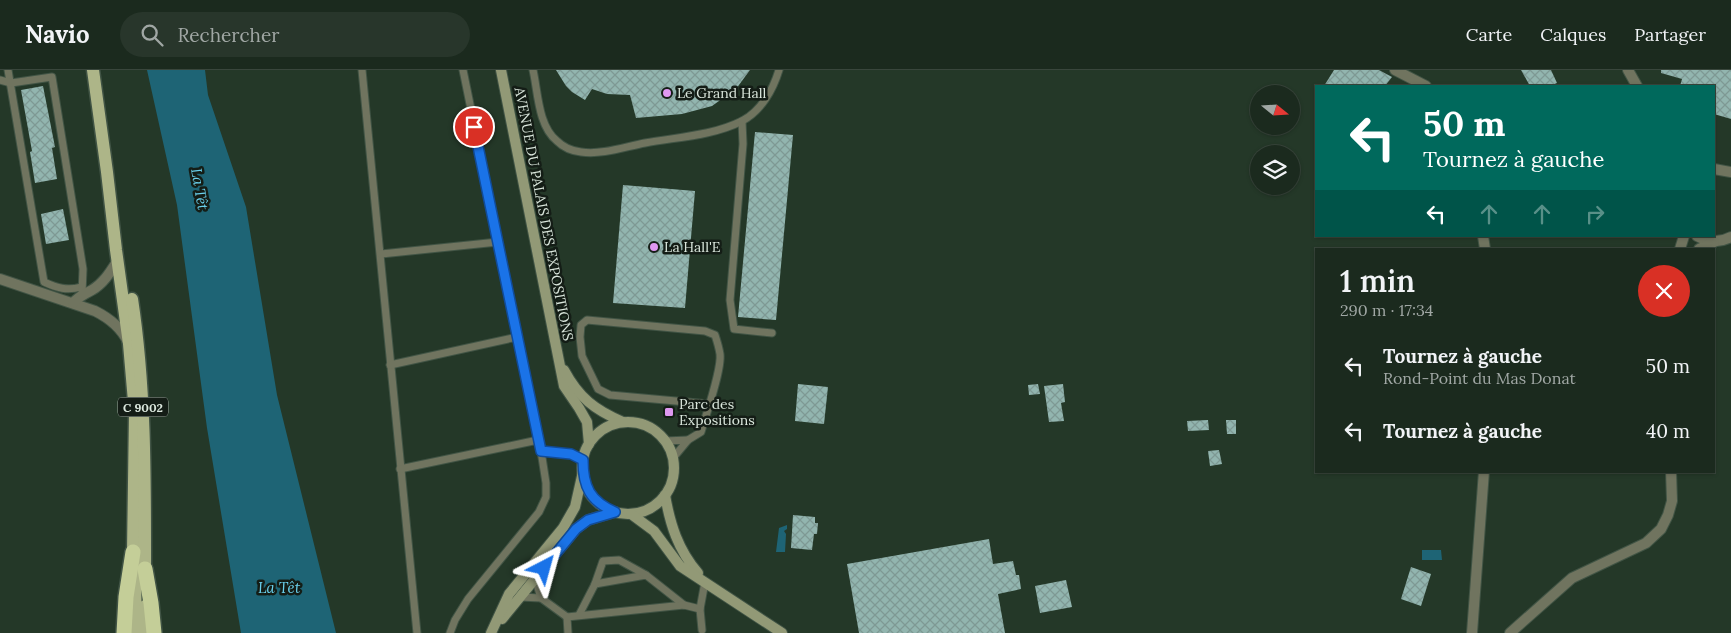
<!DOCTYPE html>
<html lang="fr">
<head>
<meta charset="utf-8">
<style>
	body { margin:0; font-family:Lora,serif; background:#28362b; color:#f1f3f6; height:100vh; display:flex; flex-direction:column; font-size:19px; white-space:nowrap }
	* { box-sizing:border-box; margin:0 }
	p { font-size:16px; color:#a0a7a4 }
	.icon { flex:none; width:28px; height:28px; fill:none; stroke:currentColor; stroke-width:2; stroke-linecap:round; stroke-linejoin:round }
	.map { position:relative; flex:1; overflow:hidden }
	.panel { position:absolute; left:1315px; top:178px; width:400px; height:225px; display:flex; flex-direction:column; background:#1b2a1e; border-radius:0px; box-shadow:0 1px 4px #0004,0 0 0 1px #39463c }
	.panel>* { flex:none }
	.banner { position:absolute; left:1315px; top:15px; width:400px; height:152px; border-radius:0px; box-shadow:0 1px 4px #0004,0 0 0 1px #39463c; background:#00695c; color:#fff; overflow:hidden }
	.needle { width:32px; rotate:108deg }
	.controls { position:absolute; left:1250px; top:15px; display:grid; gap:10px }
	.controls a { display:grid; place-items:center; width:50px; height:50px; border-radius:50%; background:#1b2a1e; box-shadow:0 1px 4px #0004,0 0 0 1px #39463c; font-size:25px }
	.pin { position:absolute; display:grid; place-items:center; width:42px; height:42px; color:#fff; margin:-21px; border:2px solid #fff; border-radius:50%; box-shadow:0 1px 5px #0007 }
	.me { position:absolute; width:55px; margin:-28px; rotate:39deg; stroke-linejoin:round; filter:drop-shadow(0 0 4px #0008) }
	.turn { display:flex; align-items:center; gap:18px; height:105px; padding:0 25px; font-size:22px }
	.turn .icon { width:65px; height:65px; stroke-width:2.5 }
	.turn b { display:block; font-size:35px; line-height:42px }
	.lanes { display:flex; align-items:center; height:48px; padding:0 25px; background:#0003; justify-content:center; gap:25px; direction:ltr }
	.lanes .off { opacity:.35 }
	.round { display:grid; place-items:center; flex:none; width:52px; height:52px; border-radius:26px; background:#28362b }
	.head { display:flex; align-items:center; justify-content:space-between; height:85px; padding:0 25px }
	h1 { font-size:30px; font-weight:600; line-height:38px }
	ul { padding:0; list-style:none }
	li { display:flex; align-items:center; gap:15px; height:65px; padding:0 25px }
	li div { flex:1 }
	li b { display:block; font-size:19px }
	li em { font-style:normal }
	header { display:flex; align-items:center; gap:30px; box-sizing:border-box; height:70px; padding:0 25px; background:#1b2a1e; border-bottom:1px solid #39463c }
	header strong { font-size:24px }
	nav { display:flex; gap:28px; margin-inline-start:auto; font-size:18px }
	.search { width:350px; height:45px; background:#28362b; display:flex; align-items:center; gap:12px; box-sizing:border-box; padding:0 18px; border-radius:28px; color:#a0a7a4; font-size:19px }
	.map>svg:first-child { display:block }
	.water { fill:#1e6475 }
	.building { fill:url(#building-cross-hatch) }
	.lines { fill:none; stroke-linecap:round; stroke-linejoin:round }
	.lane-casing { stroke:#415445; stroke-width:9 }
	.street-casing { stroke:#415445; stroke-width:12 }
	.secondary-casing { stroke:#415445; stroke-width:12 }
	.primary-casing { stroke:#415445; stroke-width:15 }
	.highway-casing { stroke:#415445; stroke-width:18 }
	.lane { stroke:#70745f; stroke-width:7 }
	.street { stroke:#70745f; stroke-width:10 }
	.secondary { stroke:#929976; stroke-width:10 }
	.primary { stroke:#adb588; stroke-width:12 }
	.highway { stroke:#c4ce98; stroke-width:15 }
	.route-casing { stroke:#114b97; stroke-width:12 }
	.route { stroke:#1a73e8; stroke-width:9 }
	.poi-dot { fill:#df98f1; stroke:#141d16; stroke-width:2 }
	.labels { text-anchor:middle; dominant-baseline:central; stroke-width:5; stroke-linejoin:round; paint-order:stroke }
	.shield { fill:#141d16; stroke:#9faaa1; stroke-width:1 }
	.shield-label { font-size:12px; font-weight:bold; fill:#dbe7dd }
	.poi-label { font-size:14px; fill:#dbe7dd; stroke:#141d16; text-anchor:start }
	.street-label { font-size:14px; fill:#dbe7dd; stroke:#141d16 }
	.water-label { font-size:15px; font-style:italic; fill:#6ad0ec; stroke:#141d16 }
</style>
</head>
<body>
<header>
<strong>Navio</strong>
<div class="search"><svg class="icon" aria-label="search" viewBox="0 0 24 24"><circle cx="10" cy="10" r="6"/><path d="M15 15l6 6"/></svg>Rechercher</div>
<nav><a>Carte</a><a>Calques</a><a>Partager</a></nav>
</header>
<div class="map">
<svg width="1731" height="563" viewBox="0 0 1731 563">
	<defs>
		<pattern id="building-cross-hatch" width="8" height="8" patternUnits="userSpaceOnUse" patternTransform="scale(1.25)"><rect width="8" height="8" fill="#92b5af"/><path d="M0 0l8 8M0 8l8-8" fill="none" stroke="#7e9994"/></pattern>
	</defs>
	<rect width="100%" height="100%" fill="#243828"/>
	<g class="water">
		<path d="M147,0H205L208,25L246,137L277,325L336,563H241L207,358L177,135Z"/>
		<path d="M787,455V459L784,461L786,464L785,482H776L779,458Z"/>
		<path d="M1422,480H1441L1442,490H1422Z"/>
	</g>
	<g class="building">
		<path d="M556,0H750L736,19L712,36L682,44L636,48L630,25L607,24L592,19L585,30L572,22L566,16Z"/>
		<path d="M1334,0H1379L1392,7L1385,16H1324Z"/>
		<path d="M1521,0H1551L1557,13L1550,16H1530Z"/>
		<path d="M1661,0H1731V49L1714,44L1715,39H1714V16H1680L1682,9L1661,3Z"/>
		<path d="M43,16L55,77L52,78L57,109L35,113L30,82L32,81L21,20Z"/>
		<path d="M755,62L793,65L776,250L738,247Z"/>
		<path d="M623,115L695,121L685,238L613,233Z"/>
		<path d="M63,139L69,170L46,174L41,144Z"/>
		<path d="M798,314L828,317L824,354L795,351Z"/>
		<path d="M1038,314L1040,324L1029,325L1028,315Z"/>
		<path d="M1063,314L1065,332L1061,333L1064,351L1049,352L1044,316Z"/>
		<path d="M1208,350L1209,360L1188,361L1187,351Z"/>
		<path d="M1226,350H1236V364H1227Z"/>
		<path d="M1219,380L1222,394L1210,396L1208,381Z"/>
		<path d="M793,445L815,447V453H818L817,464H814L812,480L791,478Z"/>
		<path d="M989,469L993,494L1013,491L1016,505H1019L1021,519L998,524L1005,563H859L847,494Z"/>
		<path d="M1411,497L1431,504L1421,536L1401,529Z"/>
		<path d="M1066,510L1072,537L1040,543L1035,516Z"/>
	</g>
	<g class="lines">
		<defs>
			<g id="lane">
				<path d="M8,0L44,212C57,218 67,221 81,217"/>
				<path d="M362,0L417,563"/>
				<path d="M533,0C538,22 538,56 557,71C563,77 572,81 581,82C602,85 624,77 645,73C677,67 712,66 742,51C761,41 773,20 779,0"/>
				<path d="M0,10L11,13L52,7L83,199L82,224"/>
				<path d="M742,51L743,74L730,230L734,259L772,263"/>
				<path d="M381,184L498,172"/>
				<path d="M390,295L517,267"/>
				<path d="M688,370L701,362C706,345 722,299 720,284C719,278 717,271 715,265L705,261L587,250L581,255L580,267L582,286L598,319L610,325L709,334"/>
				<path d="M665,371L688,370L673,388"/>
				<path d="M541,381L571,384L583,390"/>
				<path d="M400,399L538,370"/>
				<path d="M535,508L541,528"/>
				<path d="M595,514L646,505L684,535"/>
				<path d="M520,527L541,528L567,547"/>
				<path d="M579,545L595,514L603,491L619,490L646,505"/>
				<path d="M702,560L700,539L705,512"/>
				<path d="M450,563L455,550L468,529L539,442L546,427V413L541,381L463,0"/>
				<path d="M568,563L567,547L684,535L700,539"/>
			</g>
			<g id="street">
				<path d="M1395,0L1426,16"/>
				<path d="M1628,0L1637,16"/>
				<path d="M1714,99L1731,102"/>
				<path d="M1483,166L1485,179"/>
				<path d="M1697,166C1708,172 1720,173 1731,167"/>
				<path d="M1680,179L1684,166"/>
				<path d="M1699,179L1714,172"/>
				<path d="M0,209L95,241C109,248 121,257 128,272"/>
				<path d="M73,233C80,225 84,225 92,220C104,213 111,201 118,190"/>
				<path d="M1472,563L1484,401"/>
				<path d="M1510,563L1572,508L1646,473L1661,459L1668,445L1672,431L1671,401"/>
			</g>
			<g id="secondary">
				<path d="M501,0L564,316L579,338L587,352L589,374"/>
				<path d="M564,300C579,328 595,340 623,352"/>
				<circle cx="628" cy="398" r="46"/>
				<path d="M665,425C670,454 678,480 698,503"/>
				<path d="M631,444L654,461L680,496L782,563"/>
				<path d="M502,549L576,459L588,450L615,442"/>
				<path d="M491,563L509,524L563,458L575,437L582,406"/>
			</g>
			<g id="primary">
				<path d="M93,0L107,102L116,180L129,274L135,343L133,482L135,504L136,563"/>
				<path d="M132,229C146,321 145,415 145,508"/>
				<path d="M145,536V563"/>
			</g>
			<g id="highway">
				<path d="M145,499L151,533L154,563"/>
				<path d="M124,563L126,527L133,482"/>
			</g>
		</defs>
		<use href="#lane" class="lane-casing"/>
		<use href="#street" class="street-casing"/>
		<use href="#secondary" class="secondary-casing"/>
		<use href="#primary" class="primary-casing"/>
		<use href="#highway" class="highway-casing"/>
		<use href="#lane" class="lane"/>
		<use href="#street" class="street"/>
		<use href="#secondary" class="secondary"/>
		<use href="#primary" class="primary"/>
		<use href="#highway" class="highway"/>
	</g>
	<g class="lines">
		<defs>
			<path id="route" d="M474,57L541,381L571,384L583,390C583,417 590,431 615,442L588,450L576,459L544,498"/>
		</defs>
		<use href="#route" class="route-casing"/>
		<use href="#route" class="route"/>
	</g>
	<g class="poi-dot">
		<circle cx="667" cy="23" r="5"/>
		<circle cx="654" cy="177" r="5"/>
		<rect x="664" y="337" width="10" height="10" rx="2.5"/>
	</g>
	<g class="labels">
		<rect class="shield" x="118" y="327.5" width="50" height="19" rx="4"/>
		<g class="shield-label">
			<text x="143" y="337">C 9002</text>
		</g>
		<g class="poi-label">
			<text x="677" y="23">Le Grand Hall</text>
			<text x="664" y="177">La Hall'E</text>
			<text x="679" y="334">Parc des<tspan x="679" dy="16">Expositions</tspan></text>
		</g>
		<g class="street-label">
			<text transform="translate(544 144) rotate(79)">AVENUE DU PALAIS DES EXPOSITIONS</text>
		</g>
		<g class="water-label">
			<text transform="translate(200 119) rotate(80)">La Têt</text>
			<text x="279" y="517">La Têt</text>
		</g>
	</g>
</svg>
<div class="controls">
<a><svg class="needle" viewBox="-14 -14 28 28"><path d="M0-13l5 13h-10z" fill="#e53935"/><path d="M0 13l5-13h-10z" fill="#a0a7a4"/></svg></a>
<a><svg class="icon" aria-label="layers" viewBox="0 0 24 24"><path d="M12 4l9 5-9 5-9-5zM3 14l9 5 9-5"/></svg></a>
</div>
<div class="pin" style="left:474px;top:57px;background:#d93025"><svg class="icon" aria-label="arrive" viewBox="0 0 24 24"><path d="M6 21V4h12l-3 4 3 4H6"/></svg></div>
<svg class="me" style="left:544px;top:498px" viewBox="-20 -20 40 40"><path d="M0-17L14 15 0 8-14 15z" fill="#1a73e8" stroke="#fff" stroke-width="4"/></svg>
<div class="banner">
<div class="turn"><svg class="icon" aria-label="left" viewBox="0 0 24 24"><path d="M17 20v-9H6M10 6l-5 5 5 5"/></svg><div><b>50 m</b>Tournez à gauche</div></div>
<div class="lanes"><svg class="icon" aria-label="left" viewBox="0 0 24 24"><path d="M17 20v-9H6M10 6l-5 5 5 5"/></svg><svg class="icon off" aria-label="ahead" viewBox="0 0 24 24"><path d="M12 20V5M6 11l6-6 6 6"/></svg><svg class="icon off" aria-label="ahead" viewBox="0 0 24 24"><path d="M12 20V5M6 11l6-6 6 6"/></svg><svg class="icon off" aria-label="right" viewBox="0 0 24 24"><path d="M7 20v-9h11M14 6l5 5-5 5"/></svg></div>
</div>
<section class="panel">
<div class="head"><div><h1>1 min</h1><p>290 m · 17:34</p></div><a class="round" style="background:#d93025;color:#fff"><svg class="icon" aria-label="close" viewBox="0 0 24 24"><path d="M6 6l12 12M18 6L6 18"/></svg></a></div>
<ul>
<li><svg class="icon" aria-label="left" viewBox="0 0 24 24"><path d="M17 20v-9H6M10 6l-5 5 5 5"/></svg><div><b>Tournez à gauche</b><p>Rond-Point du Mas Donat</p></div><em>50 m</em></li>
<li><svg class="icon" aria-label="left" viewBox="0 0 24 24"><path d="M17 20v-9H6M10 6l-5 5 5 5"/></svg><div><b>Tournez à gauche</b></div><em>40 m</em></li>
</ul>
</section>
</div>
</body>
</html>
